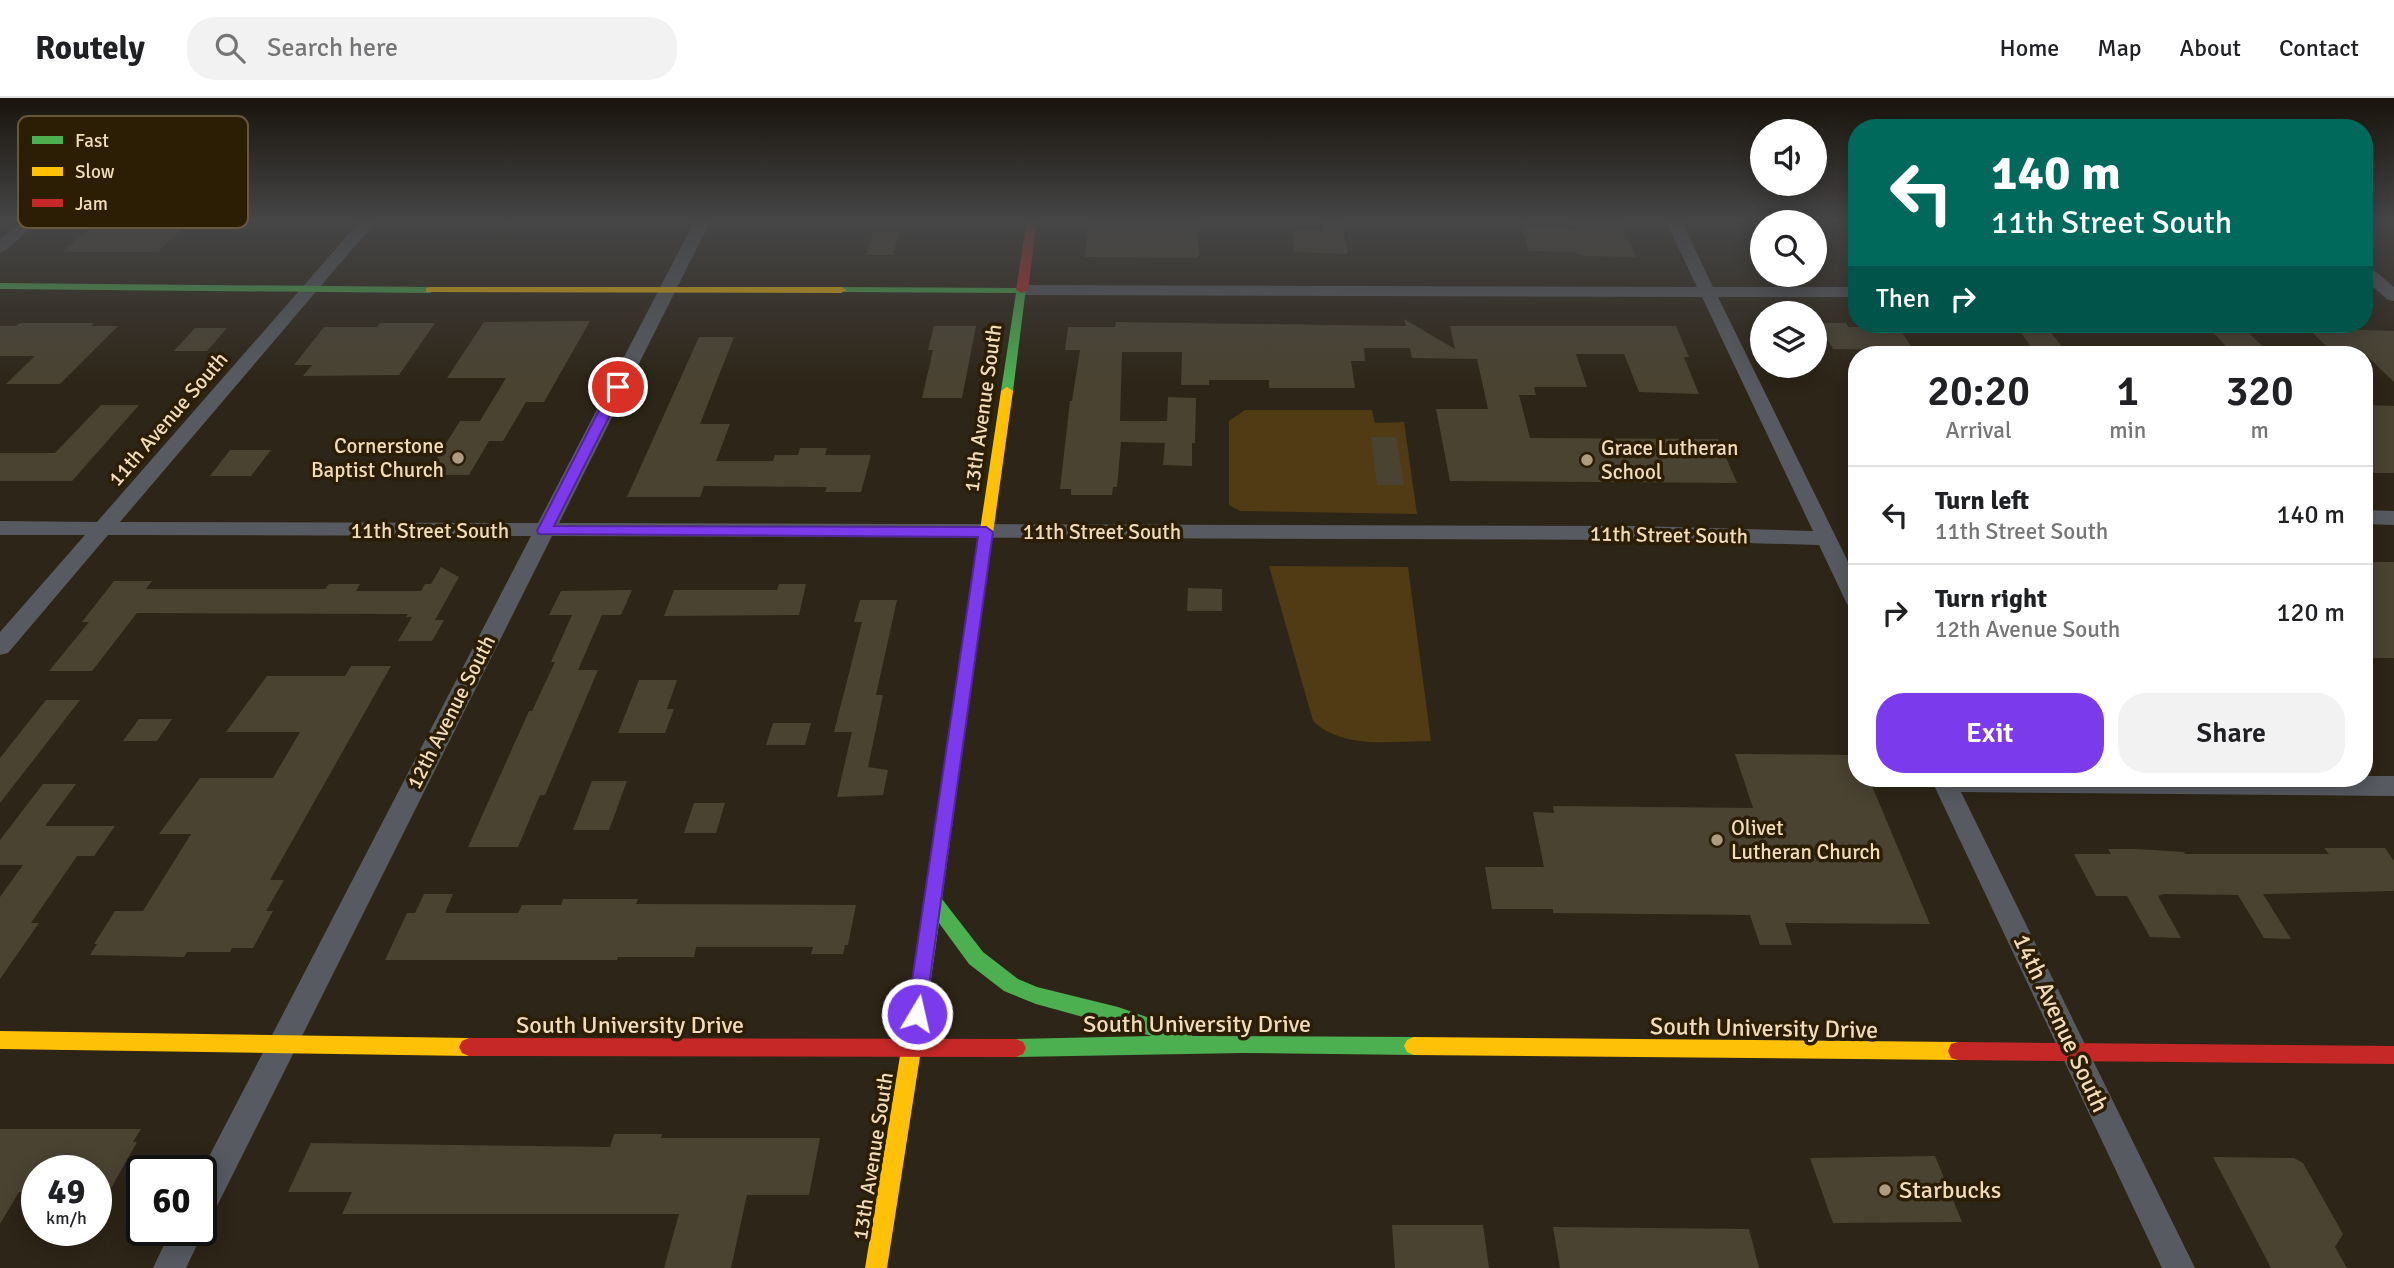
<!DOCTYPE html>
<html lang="en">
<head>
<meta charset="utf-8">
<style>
	body { margin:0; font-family:Signika,sans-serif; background:#f2f2f2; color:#202124; height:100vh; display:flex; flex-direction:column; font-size:26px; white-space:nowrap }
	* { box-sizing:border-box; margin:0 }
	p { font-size:23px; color:#757577 }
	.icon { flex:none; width:38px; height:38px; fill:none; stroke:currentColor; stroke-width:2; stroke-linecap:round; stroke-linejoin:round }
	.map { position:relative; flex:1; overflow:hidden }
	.details { position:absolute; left:1848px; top:248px; width:525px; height:441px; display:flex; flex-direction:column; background:#fff; border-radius:28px; box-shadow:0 4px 18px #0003 }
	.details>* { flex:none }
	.banner { position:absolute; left:1848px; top:21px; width:525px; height:214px; border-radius:28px; box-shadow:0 4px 18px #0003; background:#00695c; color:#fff; overflow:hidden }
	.buttons { position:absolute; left:1750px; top:21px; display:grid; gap:14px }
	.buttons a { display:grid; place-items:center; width:77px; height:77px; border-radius:50%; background:#fff; box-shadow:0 4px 18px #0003; font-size:35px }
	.speed { position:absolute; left:21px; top:1057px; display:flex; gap:14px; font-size:35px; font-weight:700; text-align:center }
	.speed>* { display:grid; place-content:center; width:91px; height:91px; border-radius:50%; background:#fff; box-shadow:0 4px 18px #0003; line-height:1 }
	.speed small { font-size:18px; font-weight:400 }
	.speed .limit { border:4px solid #111; border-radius:10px; background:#fff; color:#111 }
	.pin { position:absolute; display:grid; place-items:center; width:60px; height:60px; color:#fff; margin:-30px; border:4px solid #fff; border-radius:50%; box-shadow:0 2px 7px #0007 }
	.me { position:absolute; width:77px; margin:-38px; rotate:9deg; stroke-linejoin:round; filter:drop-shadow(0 0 5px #0008) }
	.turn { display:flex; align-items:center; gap:24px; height:147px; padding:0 28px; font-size:32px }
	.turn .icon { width:91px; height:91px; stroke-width:2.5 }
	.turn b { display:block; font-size:49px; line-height:60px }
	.then { display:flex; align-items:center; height:66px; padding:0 28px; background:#0003; gap:14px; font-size:26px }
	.eta { display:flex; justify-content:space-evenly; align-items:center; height:119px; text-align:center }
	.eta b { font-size:42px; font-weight:600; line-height:49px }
	.cta { display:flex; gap:14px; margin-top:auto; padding:14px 28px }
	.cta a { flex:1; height:80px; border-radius:28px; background:#7c3aed; color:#fff; font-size:28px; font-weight:600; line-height:80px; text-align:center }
	.cta a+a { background:#f2f2f2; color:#202124 }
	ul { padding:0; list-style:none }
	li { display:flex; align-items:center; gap:21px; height:98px; padding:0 28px; border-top:2px solid #e0e0e0 }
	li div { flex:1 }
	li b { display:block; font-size:26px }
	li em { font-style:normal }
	header { display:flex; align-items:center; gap:42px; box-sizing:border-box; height:98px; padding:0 35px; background:#fff; border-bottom:2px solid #e0e0e0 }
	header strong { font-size:33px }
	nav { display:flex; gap:38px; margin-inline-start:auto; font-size:24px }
	.search { width:490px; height:63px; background:#f2f2f2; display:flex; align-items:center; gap:18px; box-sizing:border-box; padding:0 24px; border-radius:28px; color:#757577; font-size:26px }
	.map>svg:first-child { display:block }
	.green { fill:#503b14 }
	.building { fill:#4a4332 }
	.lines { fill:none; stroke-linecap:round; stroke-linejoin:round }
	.street { fill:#575b61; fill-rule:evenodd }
	.fast { fill:#4caf50; fill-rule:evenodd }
	.slow { fill:#ffc107; fill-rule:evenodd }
	.jam { fill:#c62828; fill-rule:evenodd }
	.route { fill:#7c3aed; stroke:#51269a; stroke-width:2 }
	.poi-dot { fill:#ad9c7f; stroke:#2b1e05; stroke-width:2.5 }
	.labels { text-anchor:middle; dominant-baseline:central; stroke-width:7; stroke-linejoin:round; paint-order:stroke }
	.street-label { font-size:21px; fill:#f2dcb7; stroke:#2b1e05 }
	.poi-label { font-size:21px; fill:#f2dcb7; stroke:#2b1e05; text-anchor:start }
	.near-street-label { font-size:24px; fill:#f2dcb7; stroke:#2b1e05 }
	.near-poi-label { font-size:24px; fill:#f2dcb7; stroke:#2b1e05; text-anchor:start }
	.key { fill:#2b1e05; stroke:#67573a; stroke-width:2 }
	.key-label { font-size:19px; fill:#f2dcb7 }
</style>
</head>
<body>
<header>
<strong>Routely</strong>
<div class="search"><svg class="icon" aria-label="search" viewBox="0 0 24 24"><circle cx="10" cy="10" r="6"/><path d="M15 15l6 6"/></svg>Search here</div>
<nav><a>Home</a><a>Map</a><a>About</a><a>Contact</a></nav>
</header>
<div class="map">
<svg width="2394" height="1170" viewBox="0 0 2394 1170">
	<rect width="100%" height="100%" fill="#2d2517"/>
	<g class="green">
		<path d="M1245,312H1372L1375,325L1404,324L1417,416L1240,413L1229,407V323Z"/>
		<path d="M1269,468L1408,469L1431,643C1393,643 1343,652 1313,623Z"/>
	</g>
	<g class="building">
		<path d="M98,122H191L158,154H62Z"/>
		<path d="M1089,122L1199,123L1198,160L1085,159Z"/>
		<path d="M1321,122H1343L1348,156L1294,154L1293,133H1322Z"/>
		<path d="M1572,122L1622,125L1636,159L1586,158L1573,154L1529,153L1522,131H1576Z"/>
		<path d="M873,134H899L893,157H866Z"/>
		<path d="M1404,221L1455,251L1450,228H1676L1689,259H1684L1699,296L1639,294L1624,256H1576L1587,289H1534L1536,297H1519L1530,340L1718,341L1737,385L1450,383L1436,311H1488L1477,261L1412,260L1410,250H1364L1365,263H1351L1355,290H1269V282H1209V287H1181L1182,254H1122L1120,323H1167L1168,299L1196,300L1195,345H1192V368L1163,367L1165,345L1121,344L1117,389H1113L1112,397H1071V391H1060L1070,303H1072L1080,252H1065L1068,229H1115L1116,224L1406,228Z"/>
		<path d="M590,223L544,304H526L503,343H489L469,377H426L460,323H480L506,280H447L484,224Z"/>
		<path d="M20,225H94L91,228H118L60,286H6L35,258H0V228H16Z"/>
		<path d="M380,225H435L399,277L303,278L312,267H294L324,229H377Z"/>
		<path d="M1818,225H1846L1848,229H1899L1913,252L1833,251Z"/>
		<path d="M934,228H976L962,300H922L933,252H928Z"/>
		<path d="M2016,228H2046L2063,250H2032Z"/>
		<path d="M2209,229L2244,230L2268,254L2230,253Z"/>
		<path d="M195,230H227L207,253H174Z"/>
		<path d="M2308,230L2394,233V284L2365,256H2334Z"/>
		<path d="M699,239H734L700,326H730L716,363H773L775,357H798L800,350H827L825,357H871L861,394H825L827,389L704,388L700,399H627Z"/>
		<path d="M101,307H139L72,383H0V355H55Z"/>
		<path d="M2364,307L2394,308V375H2364Z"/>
		<path d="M1371,339H1396L1404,387H1377Z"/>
		<path d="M230,352H271L251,378H210Z"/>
		<rect x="2364" y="464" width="30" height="96"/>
		<path d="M441,469L459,479L435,522H444L432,543H398L412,519H406L408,516L137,515L92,573H49L89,524H82L114,483H152L146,491H325L329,486H360L356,493H421L425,486H431Z"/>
		<path d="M779,486H806L799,517L664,518L674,492H777Z"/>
		<path d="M1188,490L1222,491V513H1187Z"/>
		<path d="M632,492L621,517H602L578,572H598L545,697H540L518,749H468L529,613H532L555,564H551L572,517H549L561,493Z"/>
		<path d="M860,502H897L876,597H883L868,669L888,672L883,697L837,699L852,634H834L862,524H854Z"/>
		<path d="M351,568H391L270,782H284L266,813H273L253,850H232L230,854H187L184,859L90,857L97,846H94L115,813H143L191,736H159L200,680H273L300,634H226L267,578H345Z"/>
		<path d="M639,582H677L667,611H674L665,635H618Z"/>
		<path d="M46,602H80L0,705V660Z"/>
		<path d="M139,621H172L157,643H123Z"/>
		<path d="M773,625H811L805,647H766Z"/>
		<path d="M1735,656L1857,657V681H1869L1930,826L1785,825L1792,847H1760L1750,817L1553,815V811H1492L1485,769H1544L1533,714L1554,715L1553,708L1753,710Z"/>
		<path d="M592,683H627L609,732H573Z"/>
		<path d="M43,686H76L45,728H115L94,758H77L31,825H39L0,881V799L23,767H0V742Z"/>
		<path d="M694,705H725L716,735H684Z"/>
		<path d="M2324,750H2385L2394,763V793L2263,796L2291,841L2264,840L2238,797L2163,796L2158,798L2181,840L2150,839L2127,798H2096L2074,756H2111L2108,751H2137L2184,754L2185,756H2329Z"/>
		<path d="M424,796H453L445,815H518L522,807H561L563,801H638L636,806L856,807L848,847H845L843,856H811L813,849H696L694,859H618L617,862H385L407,815H415Z"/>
		<path d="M0,1031H141L133,1044H137L96,1117V1073H37L25,1094H19L0,1126Z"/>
		<path d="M614,1036H662L661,1040H820L809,1097H747L731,1170H664L679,1116H342L352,1094H288L311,1045L610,1049Z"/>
		<path d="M1935,1058L1962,1124L1833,1125L1810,1060Z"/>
		<path d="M2213,1059L2294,1060L2303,1065L2343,1136L2335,1149L2347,1170H2271Z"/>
		<path d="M1392,1127H1483L1489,1170H1395Z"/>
		<path d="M1553,1129L1749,1131L1759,1170H1560Z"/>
	</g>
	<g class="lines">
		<g class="street">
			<path d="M23,122H40L6,152L0,154V141Z"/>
			<path d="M361,122H377L120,424L538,425L695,122H711L559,425L1637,428L1813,433L1702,199L1022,197L1014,192L1022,187L1697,189L1665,122H1681L1713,189H1857V199H1718L1857,482V511L1849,509L1846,504L1819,447L1637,442L552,438L212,1118L201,1122V1074L531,438L108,437L8,555L0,557V534L85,437H0V423L97,424Z"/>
			<path d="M2364,167L2370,169L2394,189V203L2388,202L2364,181Z"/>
			<path d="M2364,412L2394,413V427L2364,426Z"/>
			<path d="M2364,678H2394V698L1961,694L2195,1170H2162L1931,681H2364Z"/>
			<path d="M201,1126L204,1132L186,1170H153L171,1132H201Z"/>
		</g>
		<g class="fast">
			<path d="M0,185L430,189L436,192L430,195L0,191Z"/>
			<path d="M841,189L1026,190L1013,293L1007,297L1001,293L1016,195L837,194L835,192Z"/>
			<path d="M953,656L959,658L961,663L942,801L983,854L1018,881L1037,889L1118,909L1190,934L1192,938L1414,939L1421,942L1424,948L1421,954L1414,957L1243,955L1016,959L1009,956L1006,950L1009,944L1016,941L1152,938L1036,906L1004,893L969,866L939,825L921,952L918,959L911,961L904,959L901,952L945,663L947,658Z"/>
		</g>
		<g class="slow">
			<path d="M430,189H841L847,192L841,195L426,194V190Z"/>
			<path d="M1007,289L1013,293L961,663L959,668H947L945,663L1001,293Z"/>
			<path d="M0,933L469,940L476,943L479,949L476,955L469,958L0,951Z"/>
			<path d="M1414,939L1958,944L1965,946L1968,953L1965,960L1958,962L1414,957L1407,954L1404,948L1407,942Z"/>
			<path d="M911,943L918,945L921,952L887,1170H865L901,952L904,945Z"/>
		</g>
		<g class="jam">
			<path d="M1027,122H1037L1028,192L1022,195L1016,192Z"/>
			<path d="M469,940L1016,941L1023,944L1026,950L1023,956L1016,959L469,958L462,955L459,949L462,943Z"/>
			<path d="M1958,944L2394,948V966L1958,962L1951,960L1948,953L1951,946Z"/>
		</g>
	</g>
	<linearGradient id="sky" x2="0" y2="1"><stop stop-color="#19140d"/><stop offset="0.43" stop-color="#464647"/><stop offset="1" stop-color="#464647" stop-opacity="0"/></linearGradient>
	<rect width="2394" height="285" fill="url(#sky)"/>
	<path class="route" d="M618,285L624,289L554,428L986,429L993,434L924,923L917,925L910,923L907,916L978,439L539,436L537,433L611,289Z"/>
	<g class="poi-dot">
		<circle cx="458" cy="360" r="7"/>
		<circle cx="1587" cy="362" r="7"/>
		<circle cx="1717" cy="742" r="7"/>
		<circle cx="1885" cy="1092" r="7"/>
	</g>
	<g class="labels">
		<g class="street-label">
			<text transform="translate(983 310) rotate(-82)">13th Avenue South</text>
			<text transform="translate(168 321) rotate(-49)">11th Avenue South</text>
			<text x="430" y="433">11th Street South</text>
			<text x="1102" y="434">11th Street South</text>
			<text transform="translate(1669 437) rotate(1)">11th Street South</text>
			<text transform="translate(451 614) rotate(-63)">12th Avenue South</text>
			<text transform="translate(873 1058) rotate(-81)">13th Avenue South</text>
		</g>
		<g class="poi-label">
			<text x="444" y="348" text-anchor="end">Cornerstone<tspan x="444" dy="24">Baptist Church</tspan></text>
			<text x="1601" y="350">Grace Lutheran<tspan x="1601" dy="24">School</tspan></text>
			<text x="1731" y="730">Olivet<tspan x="1731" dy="24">Lutheran Church</tspan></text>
		</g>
		<g class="near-street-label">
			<text transform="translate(2061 925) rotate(65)">14th Avenue South</text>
			<text x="1197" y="926">South University Drive</text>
			<text x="630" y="927">South University Drive</text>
			<text transform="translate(1764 930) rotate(1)">South University Drive</text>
		</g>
		<g class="near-poi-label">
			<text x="1899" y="1092">Starbucks</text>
		</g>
	</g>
	<rect x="18" y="18" width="230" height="112" rx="10" class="key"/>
	<rect x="32" y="38" width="31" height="8" fill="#4caf50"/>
	<rect x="32" y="69" width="31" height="9" fill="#ffc107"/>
	<rect x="32" y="101" width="31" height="8" fill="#c62828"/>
	<g class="key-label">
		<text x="75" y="49">Fast</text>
		<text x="75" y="80">Slow</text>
		<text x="75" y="112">Jam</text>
	</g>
</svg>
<div class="buttons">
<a><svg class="icon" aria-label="sound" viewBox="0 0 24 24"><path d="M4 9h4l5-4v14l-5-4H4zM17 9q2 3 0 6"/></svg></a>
<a><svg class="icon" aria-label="search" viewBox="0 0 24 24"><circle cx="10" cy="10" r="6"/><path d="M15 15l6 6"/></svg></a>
<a><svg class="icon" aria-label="layers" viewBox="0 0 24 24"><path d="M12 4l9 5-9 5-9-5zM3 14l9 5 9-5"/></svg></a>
</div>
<div class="speed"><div>49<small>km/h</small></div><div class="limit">60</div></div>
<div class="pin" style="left:618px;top:289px;background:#d93025"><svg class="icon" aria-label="arrive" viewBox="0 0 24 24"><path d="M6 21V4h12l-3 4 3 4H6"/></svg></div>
<svg class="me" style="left:917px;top:916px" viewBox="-20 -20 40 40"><circle r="17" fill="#7c3aed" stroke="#fff" stroke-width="3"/><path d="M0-11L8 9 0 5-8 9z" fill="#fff"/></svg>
<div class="banner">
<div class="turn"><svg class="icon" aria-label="left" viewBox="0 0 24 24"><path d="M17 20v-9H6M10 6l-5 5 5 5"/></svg><div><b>140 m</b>11th Street South</div></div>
<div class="then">Then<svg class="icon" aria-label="right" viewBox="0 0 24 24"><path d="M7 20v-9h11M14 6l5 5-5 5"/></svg></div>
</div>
<section class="details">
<div class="eta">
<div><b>20:20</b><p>Arrival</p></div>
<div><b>1</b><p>min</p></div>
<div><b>320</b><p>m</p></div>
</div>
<ul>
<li><svg class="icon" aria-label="left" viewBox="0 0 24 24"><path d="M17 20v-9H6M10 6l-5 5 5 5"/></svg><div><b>Turn left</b><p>11th Street South</p></div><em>140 m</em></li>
<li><svg class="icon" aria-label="right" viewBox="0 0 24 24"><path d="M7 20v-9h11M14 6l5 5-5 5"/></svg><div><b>Turn right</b><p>12th Avenue South</p></div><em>120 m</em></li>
</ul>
<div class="cta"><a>Exit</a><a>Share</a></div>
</section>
</div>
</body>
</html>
